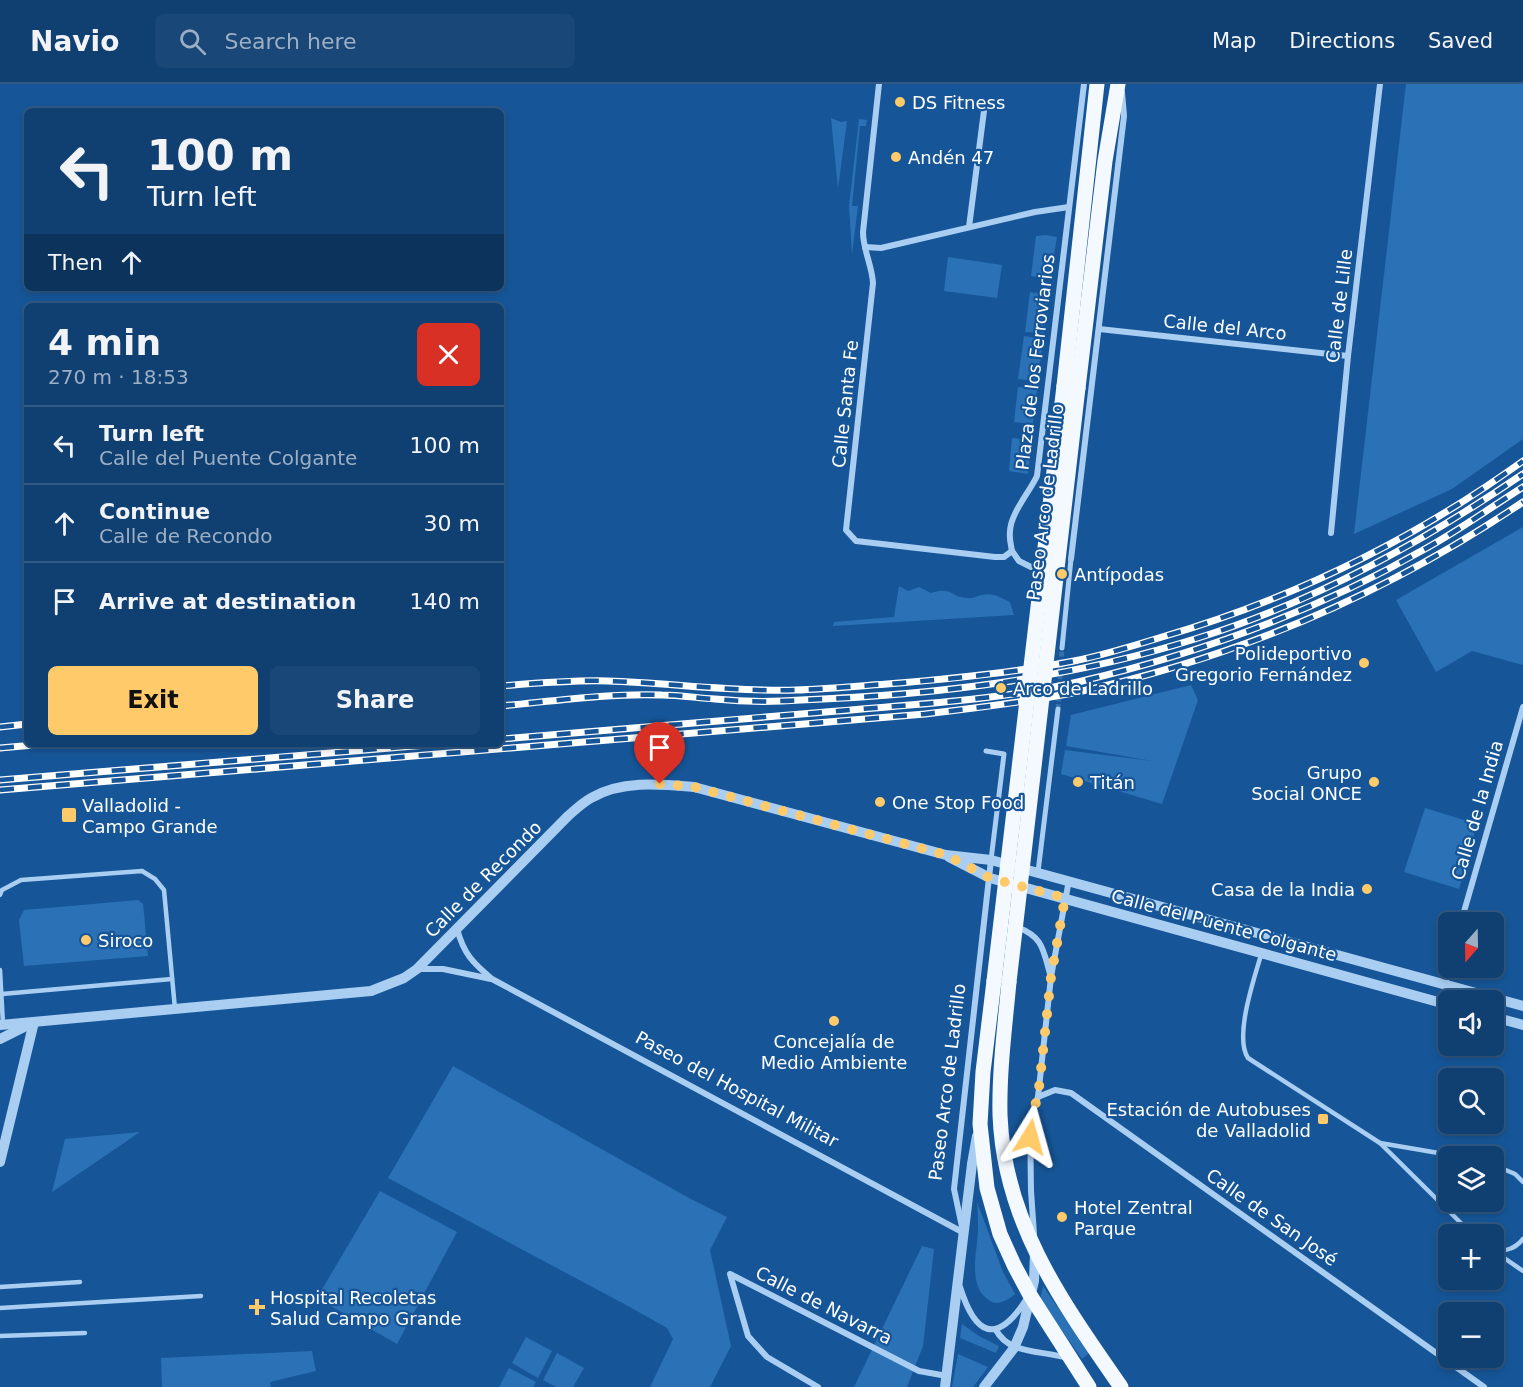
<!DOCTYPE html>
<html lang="en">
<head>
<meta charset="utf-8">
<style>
	body { margin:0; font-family:"DejaVu Sans",sans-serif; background:#194777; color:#f1f3f6; height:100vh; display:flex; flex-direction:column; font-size:22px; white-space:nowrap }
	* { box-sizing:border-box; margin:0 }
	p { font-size:20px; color:#9cafc4 }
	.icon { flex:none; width:33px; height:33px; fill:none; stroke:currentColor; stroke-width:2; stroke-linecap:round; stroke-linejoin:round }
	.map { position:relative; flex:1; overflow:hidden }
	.sheet { position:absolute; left:24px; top:219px; width:480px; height:444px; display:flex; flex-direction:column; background:#104072; border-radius:9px; box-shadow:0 3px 9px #0003,0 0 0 2px #305984 }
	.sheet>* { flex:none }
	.top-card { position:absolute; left:24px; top:24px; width:480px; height:183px; border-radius:9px; box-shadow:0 3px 9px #0003,0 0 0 2px #305984; background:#104072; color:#f1f3f6; overflow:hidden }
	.needle { width:39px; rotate:200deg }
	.buttons { position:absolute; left:1438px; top:828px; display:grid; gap:12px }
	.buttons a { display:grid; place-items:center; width:66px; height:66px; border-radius:9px; background:#104072; box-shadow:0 3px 9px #0003,0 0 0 2px #305984; font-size:30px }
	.pin { position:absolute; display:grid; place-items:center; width:51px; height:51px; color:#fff; margin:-62px -26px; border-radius:50% 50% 50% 0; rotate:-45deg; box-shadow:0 0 6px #0007 }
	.pin .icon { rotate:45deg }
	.me { position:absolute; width:66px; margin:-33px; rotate:8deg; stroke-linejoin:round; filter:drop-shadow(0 0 4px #0008) }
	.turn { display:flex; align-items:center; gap:21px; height:126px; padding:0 24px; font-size:27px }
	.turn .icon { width:78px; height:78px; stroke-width:2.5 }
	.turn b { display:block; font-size:42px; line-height:51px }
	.then { display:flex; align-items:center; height:57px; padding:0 24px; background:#0003; gap:12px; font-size:22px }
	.round { display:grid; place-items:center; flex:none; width:63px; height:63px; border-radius:9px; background:#194777 }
	.head { display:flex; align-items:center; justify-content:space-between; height:102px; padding:0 24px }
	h1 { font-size:36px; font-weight:600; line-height:45px }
	.action { display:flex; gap:12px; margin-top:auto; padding:12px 24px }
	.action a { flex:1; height:69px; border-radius:9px; background:#ffcb6a; color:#111; font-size:24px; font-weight:600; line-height:69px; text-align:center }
	.action a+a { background:#194777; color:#f1f3f6 }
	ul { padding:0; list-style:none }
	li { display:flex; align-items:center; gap:18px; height:78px; padding:0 24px; border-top:2px solid #305984 }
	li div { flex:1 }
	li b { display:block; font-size:22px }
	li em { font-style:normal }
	header { display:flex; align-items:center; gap:36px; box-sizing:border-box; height:84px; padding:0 30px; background:#104072; border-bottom:2px solid #305984 }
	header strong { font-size:28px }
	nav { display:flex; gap:33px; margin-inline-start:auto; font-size:21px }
	.search { width:420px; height:54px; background:#194777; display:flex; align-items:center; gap:15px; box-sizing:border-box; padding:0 21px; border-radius:9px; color:#9cafc4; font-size:22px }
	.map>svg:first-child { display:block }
	.green { fill:#2a71b6 }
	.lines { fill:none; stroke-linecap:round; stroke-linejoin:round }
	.pedestrian-tunnel { stroke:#396fa7; stroke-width:5; stroke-dasharray:5 2.5; stroke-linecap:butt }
	.service { stroke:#a9cef2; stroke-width:4.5 }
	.pedestrian { stroke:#a9cef2; stroke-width:5 }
	.minor { stroke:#a9cef2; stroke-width:6 }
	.tertiary { stroke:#a9cef2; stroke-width:10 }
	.primary { stroke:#f4f9ff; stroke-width:15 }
	.rail-casing { stroke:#fff; stroke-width:7 }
	.rail { stroke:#165698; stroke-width:4.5; stroke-dasharray:14; stroke-linecap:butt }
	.primary-bridge { stroke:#f4f9ff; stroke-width:15 }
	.route { stroke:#ffcb6a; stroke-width:10; stroke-dasharray:0 18 }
	.poi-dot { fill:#ffcb6a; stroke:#165698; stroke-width:2 }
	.labels { text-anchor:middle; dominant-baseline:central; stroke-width:4.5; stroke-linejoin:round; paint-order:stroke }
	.poi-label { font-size:18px; fill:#fff; stroke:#165698; text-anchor:start }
	.street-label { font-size:18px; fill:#fff; stroke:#165698 }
</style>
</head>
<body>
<header>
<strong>Navio</strong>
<div class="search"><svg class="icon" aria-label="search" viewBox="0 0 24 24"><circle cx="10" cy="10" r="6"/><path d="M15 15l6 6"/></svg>Search here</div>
<nav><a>Map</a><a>Directions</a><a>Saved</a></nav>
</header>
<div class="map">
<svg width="1523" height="1303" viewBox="0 0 1523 1303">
	<rect width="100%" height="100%" fill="#165698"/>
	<g class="green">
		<path d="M1406,0H1523V355L1452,405L1354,450Z"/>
		<path d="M831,34L841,38L847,37L838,105Z"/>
		<path d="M859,35L867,36L866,42H860L852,122H858L852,171L849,122Z"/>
		<path d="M1046,151L1057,153L1050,195L1031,192L1036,152Z"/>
		<path d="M948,173L1002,181L997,214L944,207Z"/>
		<path d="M1030,208L1048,211L1044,249L1025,248Z"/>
		<path d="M1024,252L1043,255L1038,297L1018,295Z"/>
		<path d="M1018,303L1037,305L1033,340L1014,338Z"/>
		<path d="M1012,354L1032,356L1028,390L1009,387Z"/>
		<path d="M1523,443V581L1472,567L1436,588L1396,516Z"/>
		<path d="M899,502L908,507L919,503L931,509C954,502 950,514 968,514C973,515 977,512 982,511C992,508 1002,514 1010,518L1014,531L833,542L834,538L894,533Z"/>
		<path d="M1191,601L1198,616L1162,720L1061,690L1065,666L1152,677L1066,662L1071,631Z"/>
		<path d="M1425,724L1477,740L1459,805L1404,788Z"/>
		<path d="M138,816L143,820L148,872L24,882L19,836L24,826Z"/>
		<path d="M453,982L689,1114L727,1133L710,1166L731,1262L710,1303H650L673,1255L667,1244L628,1222L388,1094Z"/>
		<path d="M140,1048L52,1108L65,1055Z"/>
		<path d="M380,1107L457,1148L397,1260L317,1214Z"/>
		<path d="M977,1118L1003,1188L1015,1210C1008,1216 998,1222 990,1217C967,1203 977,1169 978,1147C978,1137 978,1127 977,1118Z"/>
		<path d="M922,1162L934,1165L923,1262L907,1303H854Z"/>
		<path d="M1043,1202L1089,1269L1082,1275L1040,1216Z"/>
		<path d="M962,1240L979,1252L999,1262L996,1269L960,1254Z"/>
		<path d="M526,1253L552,1267L538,1294L512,1279Z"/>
		<path d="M312,1267L316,1287L270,1298L271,1303H162L161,1274Z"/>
		<path d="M557,1269L584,1284L573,1303H556L543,1296Z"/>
		<path d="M958,1270L988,1283L973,1303H952Z"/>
		<path d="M509,1284L536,1298L533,1303H499Z"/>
	</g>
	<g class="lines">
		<path class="pedestrian-tunnel" d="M1058,625L1062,564"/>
		<g class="service">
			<path d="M0,811L2,806L21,796L142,787L155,795L164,806L175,925"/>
			<path d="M1261,871C1254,895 1234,953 1248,974L1380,1059L1472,1150"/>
			<path d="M0,886L3,940"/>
			<path d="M2,910L172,895"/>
			<path d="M1380,1059L1456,1072"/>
			<path d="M1494,1081L1515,1090L1523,1098"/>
			<path d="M1494,1167L1523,1187"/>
			<path d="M1494,1167C1506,1167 1515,1165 1523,1155"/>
			<path d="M0,1203L80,1198"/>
			<path d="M0,1224L201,1212"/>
			<path d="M0,1252L85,1249"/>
		</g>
		<g class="pedestrian">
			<path d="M1062,564L1071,475"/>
			<path d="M986,667L1004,670L991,776"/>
			<path d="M1038,788L1058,625"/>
		</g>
		<g class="minor">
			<path d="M879,0L863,148C863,166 872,181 873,199L846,446L856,457L995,473H1004L1012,467"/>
			<path d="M969,143L985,19"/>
			<path d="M865,163L881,164L1035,128L1069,123"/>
			<path d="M1099,245L1348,272"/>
			<path d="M1331,449L1348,272L1380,0"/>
			<path d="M1012,467C1011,461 1009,454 1010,448C1010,430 1029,409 1037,392L1084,0"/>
			<path d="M1012,467L1019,477L1031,483"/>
			<path d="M1071,475L1124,32L1122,8"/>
			<path d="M1461,838L1523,623"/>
			<path d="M1017,843C1043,853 1043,865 1050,890"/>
			<path d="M457,845C464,870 472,878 492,895L964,1149"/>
			<path d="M418,885H443L491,895"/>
			<path d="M1445,900L1449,883"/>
			<path d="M1038,1013L1055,1006L1071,1009L1484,1303"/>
			<path d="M962,1143L954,1105L991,776"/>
			<path d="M1034,1150L1031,1107L1030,1035L1038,1013L1051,893L1069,796"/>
			<path d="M960,1203C975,1251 996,1262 1026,1216"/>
			<path d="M996,1246C1009,1271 1042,1266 1067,1274"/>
			<path d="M818,1303L767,1273L748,1252L730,1190L919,1287L947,1292"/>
		</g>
		<g class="tertiary">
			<path d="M949,773L990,794L1449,921"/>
			<path d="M1494,933L1523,941"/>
			<path d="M0,941L371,907L404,894L417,885L568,732C575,726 582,719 591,714C621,696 660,700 694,703L946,771L991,776L1523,922"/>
			<path d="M0,955L28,941"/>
			<path d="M0,1078L34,938"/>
			<path d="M945,1303L972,1080L977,1052"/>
			<path d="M984,1303L1014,1264L1023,1243L1034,1197L1035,1169"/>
		</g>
		<g class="primary">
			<path d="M1064,302L1097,0"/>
			<path d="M1078,304L1105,77L1118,0"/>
			<path d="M994,897L983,988L980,1040L987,1104L1000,1150L1014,1181L1030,1211L1089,1303"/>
			<path d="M1009,898C1005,942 999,987 1000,1031C1004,1138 1062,1218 1121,1303"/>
		</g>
		<defs>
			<g id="rail">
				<path d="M501,602C537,599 572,596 608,597C671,599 733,608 796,606C827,605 857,602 887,600C950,595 1013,589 1074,577C1104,571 1133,562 1162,553C1292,515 1413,456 1523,377"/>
				<path d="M501,622C554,617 609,609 662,611C680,611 697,614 715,615C744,618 773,618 801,616C935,611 1069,595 1198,554C1314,518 1423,458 1523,390"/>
				<path d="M0,643L27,640"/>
				<path d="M501,655C613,646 726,636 838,627C918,620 1000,616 1078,598C1198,570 1316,527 1423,466C1458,447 1490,424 1523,403"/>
				<path d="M0,664L45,660"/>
				<path d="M0,696L439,660"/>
				<path d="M0,706L925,630C976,624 1027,618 1078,608C1239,573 1386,510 1523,418"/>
			</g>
		</defs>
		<use href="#rail" class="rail-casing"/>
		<use href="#rail" class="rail"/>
		<g class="primary-bridge">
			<path d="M994,897L1064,302"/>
			<path d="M1009,898L1078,304"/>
		</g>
	</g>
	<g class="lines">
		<path class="route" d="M660,700L694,703L946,771L990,794L1065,814L1051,893L1038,1013L1030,1035V1053"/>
	</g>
	<g class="poi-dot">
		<circle cx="900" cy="18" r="6"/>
		<circle cx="896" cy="73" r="6"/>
		<circle cx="1062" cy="490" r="6"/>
		<circle cx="1364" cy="579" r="6"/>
		<circle cx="1001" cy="604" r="6"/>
		<circle cx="1078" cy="698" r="6"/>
		<circle cx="1374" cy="698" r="6"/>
		<circle cx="880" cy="718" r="6"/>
		<rect x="61" y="723" width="16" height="16" rx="3"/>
		<circle cx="1367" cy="805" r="6"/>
		<circle cx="86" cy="856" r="6"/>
		<circle cx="834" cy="937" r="6"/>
		<rect x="1317" y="1029" width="12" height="12" rx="3"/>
		<circle cx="1062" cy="1133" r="6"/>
		<path d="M254 1214h6v6h6v6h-6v6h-6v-6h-6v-6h6z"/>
	</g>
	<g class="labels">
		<g class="poi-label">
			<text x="912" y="18">DS Fitness</text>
			<text x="908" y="73">Andén 47</text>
			<text x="1074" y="490">Antípodas</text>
			<text x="1352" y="569" text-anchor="end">Polideportivo<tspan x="1352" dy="21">Gregorio Fernández</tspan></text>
			<text x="1013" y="604">Arco de Ladrillo</text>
			<text x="1362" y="688" text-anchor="end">Grupo<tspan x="1362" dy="21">Social ONCE</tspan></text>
			<text x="1090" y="698">Titán</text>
			<text x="892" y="718">One Stop Food</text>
			<text x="82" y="721">Valladolid -<tspan x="82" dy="21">Campo Grande</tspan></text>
			<text x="1355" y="805" text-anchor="end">Casa de la India</text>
			<text x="98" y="856">Siroco</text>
			<text x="834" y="957" text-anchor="middle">Concejalía de<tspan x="834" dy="21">Medio Ambiente</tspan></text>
			<text x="1311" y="1025" text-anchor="end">Estación de Autobuses<tspan x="1311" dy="21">de Valladolid</tspan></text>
			<text x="1074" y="1123">Hotel Zentral<tspan x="1074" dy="21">Parque</tspan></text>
			<text x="270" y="1213">Hospital Recoletas<tspan x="270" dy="21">Salud Campo Grande</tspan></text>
		</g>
		<g class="street-label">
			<text transform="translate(1339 222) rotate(-83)">Calle de Lille</text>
			<text transform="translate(1225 243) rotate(6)">Calle del Arco</text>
			<text transform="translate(1035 278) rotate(-83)">Plaza de los Ferroviarios</text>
			<text transform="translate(845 320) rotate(-84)">Calle Santa Fe</text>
			<text transform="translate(1045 418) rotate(-83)">Paseo Arco de Ladrillo</text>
			<text transform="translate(1477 726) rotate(-74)">Calle de la India</text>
			<text transform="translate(483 795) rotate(-45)">Calle de Recondo</text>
			<text transform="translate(1224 841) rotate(15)">Calle del Puente Colgante</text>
			<text transform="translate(947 998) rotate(-83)">Paseo Arco de Ladrillo</text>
			<text transform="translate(737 1005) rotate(28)">Paseo del Hospital Militar</text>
			<text transform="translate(1272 1133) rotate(35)">Calle de San José</text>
			<text transform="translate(824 1221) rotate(27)">Calle de Navarra</text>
		</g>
	</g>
</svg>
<div class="buttons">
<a><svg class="needle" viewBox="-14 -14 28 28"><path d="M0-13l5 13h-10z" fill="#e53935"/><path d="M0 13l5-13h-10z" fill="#9cafc4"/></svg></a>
<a><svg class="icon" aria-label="sound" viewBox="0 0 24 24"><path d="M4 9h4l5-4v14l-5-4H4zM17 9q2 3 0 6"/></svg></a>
<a><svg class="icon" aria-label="search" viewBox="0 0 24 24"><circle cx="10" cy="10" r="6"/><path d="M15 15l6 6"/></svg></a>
<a><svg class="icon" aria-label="layers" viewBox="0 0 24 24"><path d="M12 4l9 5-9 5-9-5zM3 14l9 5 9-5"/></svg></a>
<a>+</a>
<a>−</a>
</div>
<div class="pin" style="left:660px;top:700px;background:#d93025"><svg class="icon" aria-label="arrive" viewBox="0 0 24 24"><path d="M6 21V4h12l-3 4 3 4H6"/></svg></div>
<svg class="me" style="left:1030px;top:1053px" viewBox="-20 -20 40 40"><path d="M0-17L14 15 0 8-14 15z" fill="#ffcb6a" stroke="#fff" stroke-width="4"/></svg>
<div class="top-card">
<div class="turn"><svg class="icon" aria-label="left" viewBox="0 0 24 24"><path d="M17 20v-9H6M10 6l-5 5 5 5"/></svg><div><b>100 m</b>Turn left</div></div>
<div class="then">Then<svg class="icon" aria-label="ahead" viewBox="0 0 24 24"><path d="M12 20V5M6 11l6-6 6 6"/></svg></div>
</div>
<section class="sheet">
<div class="head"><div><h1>4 min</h1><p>270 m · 18:53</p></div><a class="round" style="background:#d93025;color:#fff"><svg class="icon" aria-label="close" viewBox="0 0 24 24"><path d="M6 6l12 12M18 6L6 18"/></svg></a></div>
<ul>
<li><svg class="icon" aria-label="left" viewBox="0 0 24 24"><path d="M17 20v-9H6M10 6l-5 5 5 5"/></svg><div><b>Turn left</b><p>Calle del Puente Colgante</p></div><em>100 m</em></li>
<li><svg class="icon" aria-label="ahead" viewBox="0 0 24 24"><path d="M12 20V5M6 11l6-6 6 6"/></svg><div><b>Continue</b><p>Calle de Recondo</p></div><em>30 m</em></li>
<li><svg class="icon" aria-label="arrive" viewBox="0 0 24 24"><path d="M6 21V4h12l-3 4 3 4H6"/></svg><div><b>Arrive at destination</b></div><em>140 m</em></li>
</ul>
<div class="action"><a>Exit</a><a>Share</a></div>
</section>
</div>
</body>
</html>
